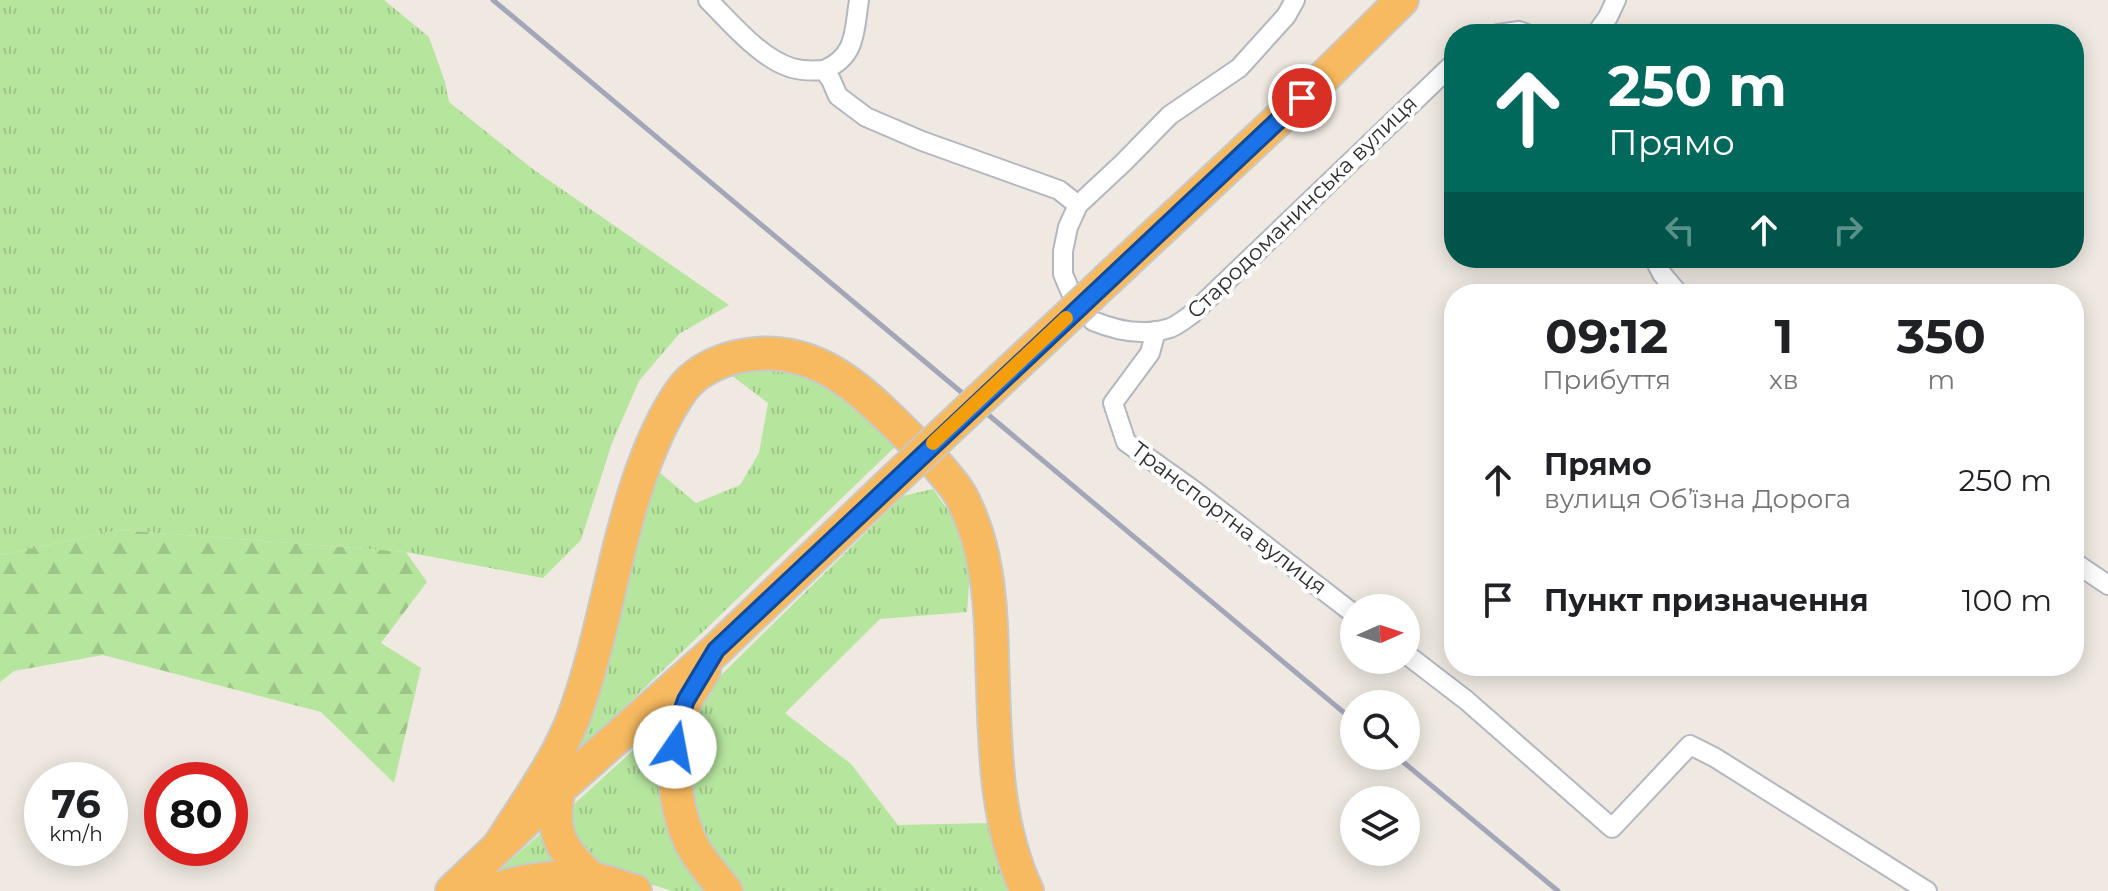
<!DOCTYPE html>
<html lang="uk">
<head>
<meta charset="utf-8">
<style>
	body { margin:0; font-family:Montserrat,sans-serif; background:#f2f2f2; color:#202124; height:100vh; display:flex; flex-direction:column; font-size:30px; white-space:nowrap }
	* { box-sizing:border-box; margin:0 }
	p { font-size:26px; color:#757577 }
	.icon { flex:none; width:44px; height:44px; fill:none; stroke:currentColor; stroke-width:2; stroke-linecap:round; stroke-linejoin:round }
	.map { position:relative; flex:1; overflow:hidden }
	.panel { position:absolute; left:1444px; top:284px; width:640px; height:392px; display:flex; flex-direction:column; background:#fff; border-radius:32px; box-shadow:0 4px 20px #0003 }
	.panel>* { flex:none }
	.guide { position:absolute; left:1444px; top:24px; width:640px; height:244px; border-radius:32px; box-shadow:0 4px 20px #0003; background:#00695c; color:#fff; overflow:hidden }
	.needle { width:52px; rotate:87deg }
	.fabs { position:absolute; left:1340px; top:594px; display:grid; gap:16px }
	.fabs a { display:grid; place-items:center; width:80px; height:80px; border-radius:50%; background:#fff; box-shadow:0 4px 20px #0003; font-size:40px }
	.speed { position:absolute; left:24px; top:762px; display:flex; gap:16px; font-size:40px; font-weight:700; text-align:center }
	.speed>* { display:grid; place-content:center; width:104px; height:104px; border-radius:50%; background:#fff; box-shadow:0 4px 20px #0003; line-height:1 }
	.speed small { font-size:20px; font-weight:400 }
	.speed .limit { border:12px solid #d22; background:#fff; color:#111 }
	.pin { position:absolute; display:grid; place-items:center; width:68px; height:68px; color:#fff; margin:-34px; border:4px solid #fff; border-radius:50%; box-shadow:0 2px 8px #0007 }
	.me { position:absolute; width:88px; margin:-44px; rotate:12deg; stroke-linejoin:round; filter:drop-shadow(0 0 6px #0008) }
	.turn { display:flex; align-items:center; gap:28px; height:168px; padding:0 32px; font-size:36px }
	.turn .icon { width:104px; height:104px; stroke-width:2.5 }
	.turn b { display:block; font-size:56px; line-height:68px }
	.lanes { display:flex; align-items:center; height:76px; padding:0 32px; background:#0003; justify-content:center; gap:40px; direction:ltr }
	.lanes .off { opacity:.35 }
	.eta { display:flex; justify-content:space-evenly; align-items:center; height:136px; text-align:center }
	.eta b { font-size:48px; font-weight:700; line-height:56px }
	ul { padding:0; list-style:none }
	li { display:flex; align-items:center; gap:24px; height:120px; padding:0 32px }
	li div { flex:1 }
	li b { display:block; font-size:30px }
	li em { font-style:normal }
	.map>svg:first-child { display:block }
	.grass { fill:url(#grass-tufts) }
	.forest { fill:url(#forest-firs) }
	.lines { fill:none; stroke-linecap:round; stroke-linejoin:round }
	.minor-casing { stroke:#b4b7c1; stroke-width:22 }
	.trunk-casing { stroke:#c9c9c9; stroke-width:36 }
	.minor { stroke:#fff; stroke-width:18 }
	.trunk { stroke:#f8ba60; stroke-width:32 }
	.rail { stroke:#a3a6b8; stroke-width:5 }
	.trunk-bridge-casing { stroke:#c9c9c9; stroke-width:36; stroke-linecap:butt }
	.trunk-bridge { stroke:#f8ba60; stroke-width:32 }
	.route-casing { stroke:#114b97; stroke-width:20 }
	.route { stroke:#1a73e8; stroke-width:14 }
	.slow { stroke:#f59e0b; stroke-width:14 }
	.labels { text-anchor:middle; dominant-baseline:central; stroke-width:8; stroke-linejoin:round; paint-order:stroke }
	.street-label { font-size:22px; fill:#2e2e2e; stroke:#fff }
</style>
</head>
<body>
<div class="map">
<svg width="2108" height="891" viewBox="0 0 2108 891">
	<defs>
		<pattern id="grass-tufts" width="24" height="20" patternUnits="userSpaceOnUse" patternTransform="scale(2)"><rect width="24" height="20" fill="#b6e59e"/><path d="M3 7l-1-3M5 7V3M7 7l1-3M15 17l-1-3M17 17v-4M19 17l1-3" fill="none" stroke="#9dc588"/></pattern>
		<pattern id="forest-firs" width="22" height="20" patternUnits="userSpaceOnUse" patternTransform="scale(2)"><rect width="22" height="20" fill="#b6e59e"/><path d="M5 1l3.5 6h-7zM16 11l3.5 6h-7z" fill="#9dc588"/></pattern>
	</defs>
	<rect width="100%" height="100%" fill="#efe9e1"/>
	<g class="grass">
		<path d="M0,0H384L429,37L445,82L449,102L534,170L729,305L679,334L639,381L612,443L581,540L543,578L406,552L119,530L0,555Z"/>
		<path d="M739,366L805,371L853,402L896,446L577,753L575,749L653,467L696,503L740,485L759,453L768,403L727,372Z"/>
		<path d="M933,489L957,523L971,559L967,612L880,619L785,713L851,764L898,825L989,823L1010,891H740L718,872L684,779L683,750L707,689L903,496Z"/>
		<path d="M668,718V732L720,891H672L608,871L594,864L573,835L571,807Z"/>
		<path d="M550,825L562,862L484,884Z"/>
	</g>
	<path class="forest" d="M119,530L406,552L427,582L381,643L421,668L394,783L321,712L103,655L14,671L0,682V555Z"/>
	<g class="lines">
		<defs>
			<g id="minor">
				<path d="M708,0C731,23 761,59 792,68C803,71 813,71 824,70L831,80L838,96L866,117L922,141L1059,190L1078,205"/>
				<path d="M1498,34L1519,31L1527,34"/>
				<path d="M1596,34L1608,17L1616,0"/>
				<path d="M824,70C857,56 854,31 859,0"/>
				<path d="M1654,258L1662,274L1679,294"/>
				<path d="M1071,293L1063,274V251L1068,227L1078,205L1124,162L1170,115L1239,68L1286,16L1295,0"/>
				<path d="M1093,321C1117,331 1145,336 1170,328C1178,325 1185,319 1192,314L1454,63"/>
				<path d="M1156,331L1150,353L1113,403L1126,442L1196,492L1354,614"/>
				<path d="M2074,562L2108,585"/>
				<path d="M1406,654L1466,700L1612,828L1690,745L1714,757L1927,891"/>
			</g>
			<g id="trunk">
				<path d="M1109,278L1324,77L1402,0"/>
				<path d="M938,466C946,476 955,485 961,496C987,545 991,601 992,656C995,734 993,819 1027,891"/>
				<path d="M704,670C698,681 690,691 685,702C668,744 672,800 690,841C699,860 713,875 726,891"/>
				<path d="M559,789C549,832 561,851 593,879"/>
				<path d="M499,846C526,803 557,762 575,714C604,634 614,549 643,468C653,441 666,411 684,387C699,369 724,358 747,355C820,344 865,394 912,440"/>
				<path d="M452,891L559,789L716,650L895,479"/>
				<path d="M488,891C520,881 558,874 593,879C607,881 621,887 635,891"/>
			</g>
		</defs>
		<use href="#minor" class="minor-casing"/>
		<use href="#trunk" class="trunk-casing"/>
		<use href="#minor" class="minor"/>
		<use href="#trunk" class="trunk"/>
		<g class="rail">
			<path d="M493,0L1354,721"/>
			<path d="M1396,756L1558,891"/>
		</g>
		<defs>
			<path id="trunk-bridge" d="M895,479L1109,278"/>
		</defs>
		<use href="#trunk-bridge" class="trunk-bridge-casing"/>
		<use href="#trunk-bridge" class="trunk-bridge"/>
	</g>
	<g class="lines">
		<defs>
			<path id="route" d="M675,747L679,720L686,700L716,650L1302,98"/>
		</defs>
		<use href="#route" class="route-casing"/>
		<use href="#route" class="route"/>
		<path class="slow" d="M933,443L1066,318"/>
	</g>
	<g class="labels">
		<g class="street-label">
			<text transform="translate(1302 207) rotate(-44)">Стародоманинська вулиця</text>
			<text transform="translate(1229 518) rotate(37)">Транспортна вулиця</text>
		</g>
	</g>
</svg>
<div class="fabs">
<a><svg class="needle" viewBox="-14 -14 28 28"><path d="M0-13l5 13h-10z" fill="#e53935"/><path d="M0 13l5-13h-10z" fill="#757577"/></svg></a>
<a><svg class="icon" aria-label="search" viewBox="0 0 24 24"><circle cx="10" cy="10" r="6"/><path d="M15 15l6 6"/></svg></a>
<a><svg class="icon" aria-label="layers" viewBox="0 0 24 24"><path d="M12 4l9 5-9 5-9-5zM3 14l9 5 9-5"/></svg></a>
</div>
<div class="speed"><div>76<small>km/h</small></div><div class="limit">80</div></div>
<div class="pin" style="left:1302px;top:98px;background:#d93025"><svg class="icon" aria-label="arrive" viewBox="0 0 24 24"><path d="M6 21V4h12l-3 4 3 4H6"/></svg></div>
<svg class="me" style="left:675px;top:747px" viewBox="-20 -20 40 40"><circle r="19" fill="#fff"/><path d="M0-13L10 11 0 6-10 11z" fill="#1a73e8"/></svg>
<div class="guide">
<div class="turn"><svg class="icon" aria-label="ahead" viewBox="0 0 24 24"><path d="M12 20V5M6 11l6-6 6 6"/></svg><div><b>250 m</b>Прямо</div></div>
<div class="lanes"><svg class="icon off" aria-label="left" viewBox="0 0 24 24"><path d="M17 20v-9H6M10 6l-5 5 5 5"/></svg><svg class="icon" aria-label="ahead" viewBox="0 0 24 24"><path d="M12 20V5M6 11l6-6 6 6"/></svg><svg class="icon off" aria-label="right" viewBox="0 0 24 24"><path d="M7 20v-9h11M14 6l5 5-5 5"/></svg></div>
</div>
<section class="panel">
<div class="eta">
<div><b>09:12</b><p>Прибуття</p></div>
<div><b>1</b><p>хв</p></div>
<div><b>350</b><p>m</p></div>
</div>
<ul>
<li><svg class="icon" aria-label="ahead" viewBox="0 0 24 24"><path d="M12 20V5M6 11l6-6 6 6"/></svg><div><b>Прямо</b><p>вулиця Обʼїзна Дорога</p></div><em>250 m</em></li>
<li><svg class="icon" aria-label="arrive" viewBox="0 0 24 24"><path d="M6 21V4h12l-3 4 3 4H6"/></svg><div><b>Пункт призначення</b></div><em>100 m</em></li>
</ul>
</section>
</div>
</body>
</html>
